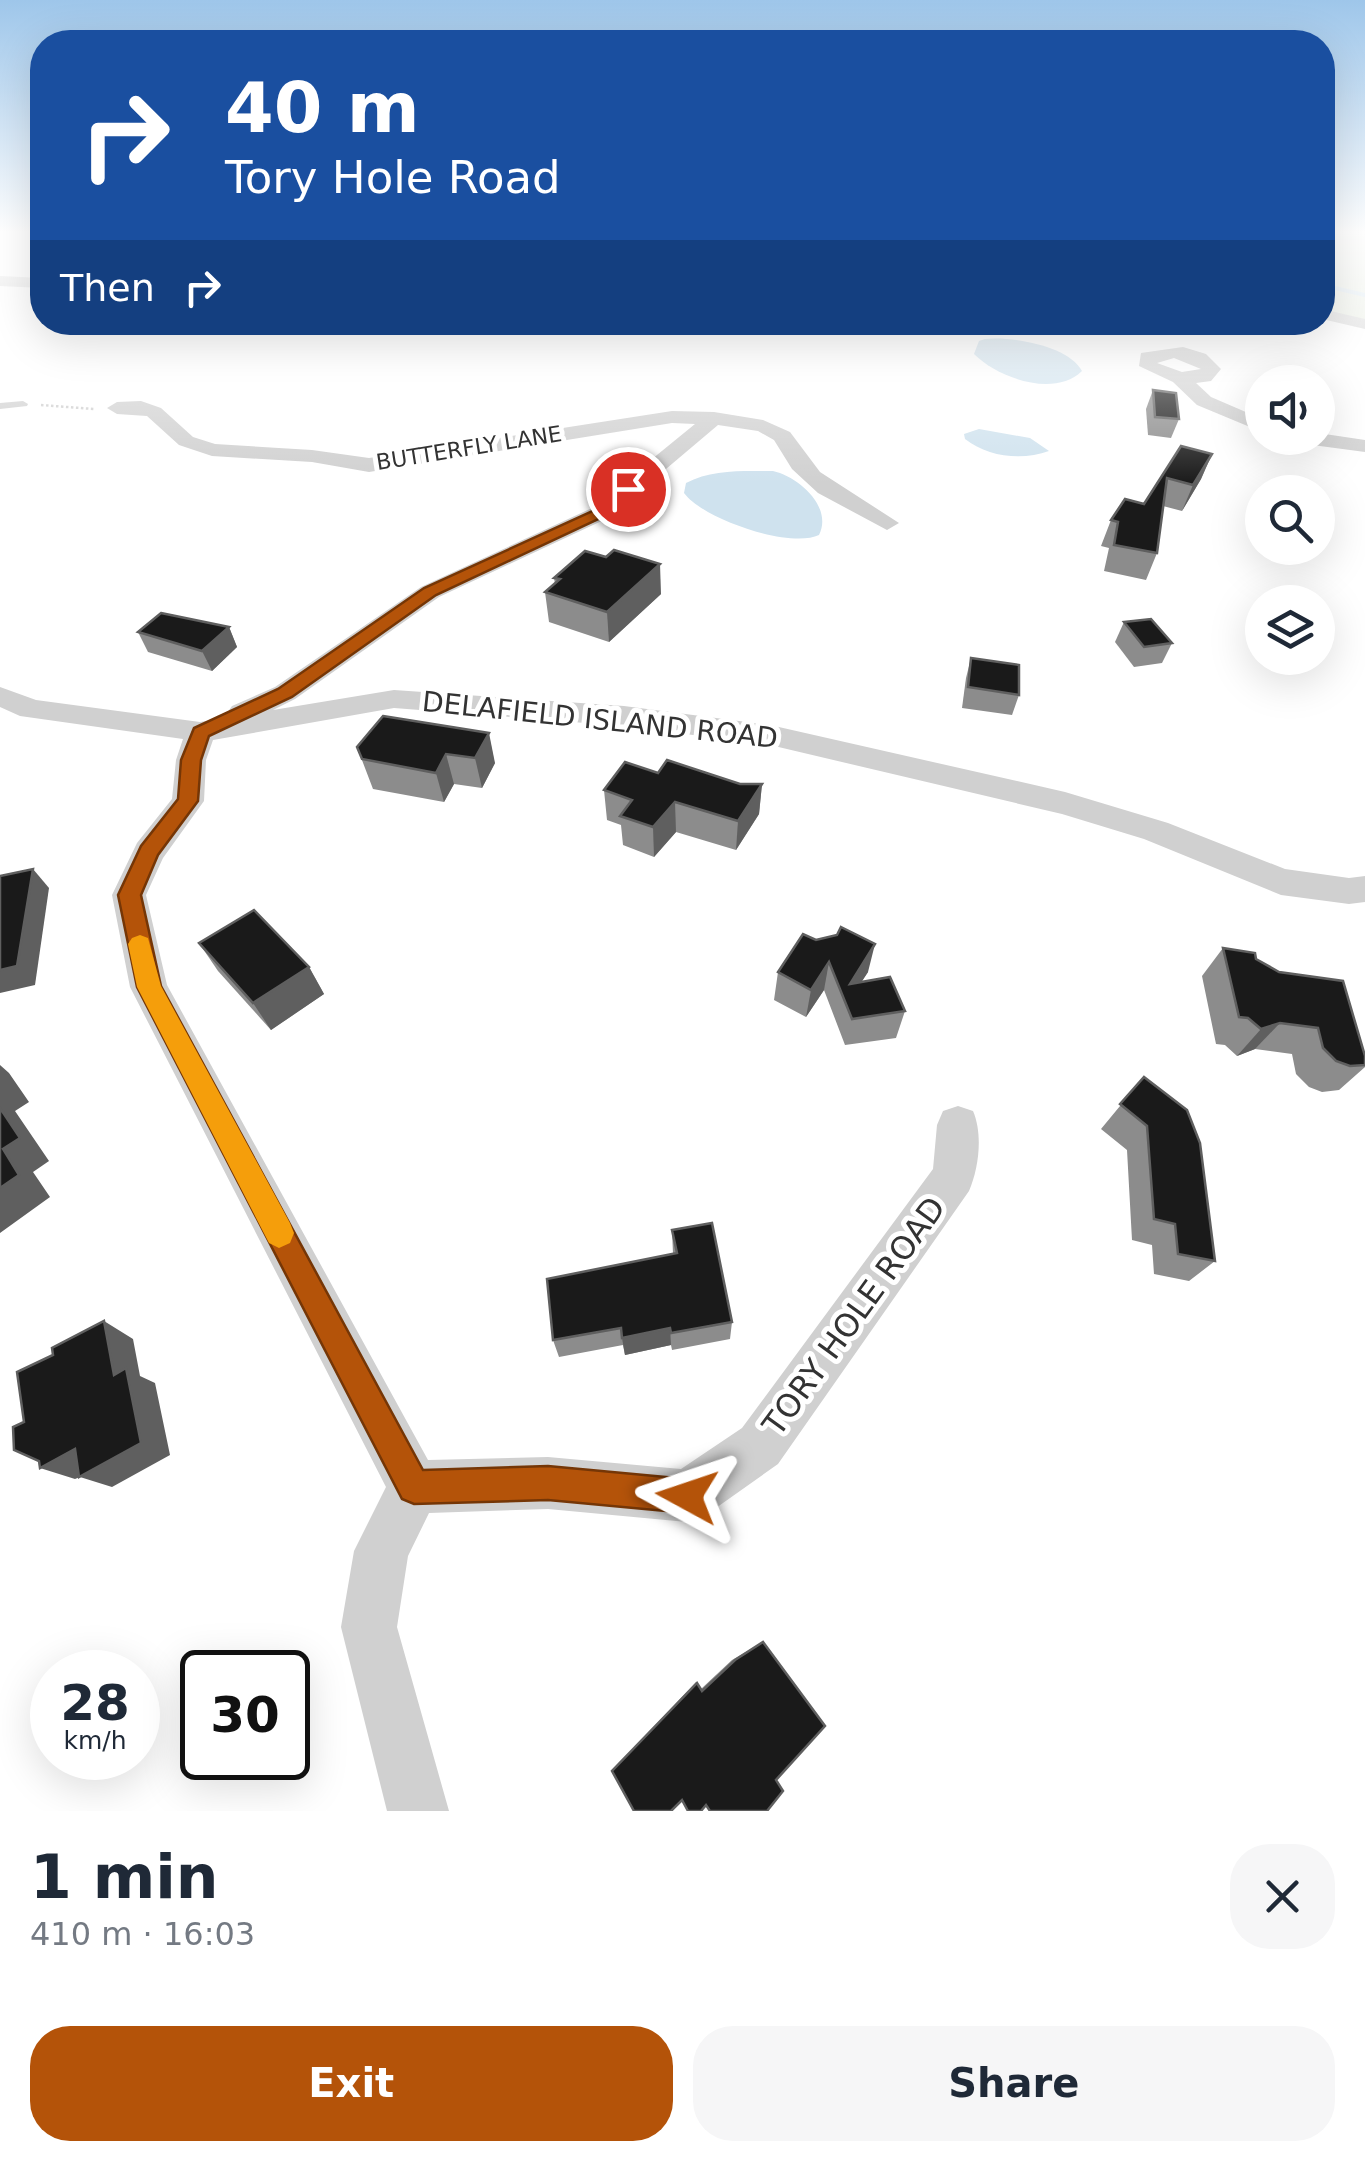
<!DOCTYPE html>
<html lang="en">
<head>
<meta charset="utf-8">
<style>
	body { margin:0; font-family:"DejaVu Sans",sans-serif; background:#f6f6f7; color:#1f2937; height:100vh; display:flex; flex-direction:column; font-size:38px; white-space:nowrap }
	* { box-sizing:border-box; margin:0 }
	p { font-size:32px; color:#747a83 }
	.icon { flex:none; width:55px; height:55px; fill:none; stroke:currentColor; stroke-width:2; stroke-linecap:round; stroke-linejoin:round }
	.map { position:relative; height:1811px; overflow:hidden }
	.sheet { display:flex; flex-direction:column; background:#fff; flex:1 }
	.sheet>* { flex:none }
	.banner { position:absolute; left:30px; top:30px; width:1305px; height:305px; border-radius:40px; box-shadow:0 10px 40px #0002; background:#1a4fa0; color:#fff; overflow:hidden }
	.buttons { position:absolute; left:1245px; top:365px; display:grid; gap:20px }
	.buttons a { display:grid; place-items:center; width:90px; height:90px; border-radius:50%; background:#fff; box-shadow:0 10px 40px #0002; font-size:50px }
	.speed { position:absolute; left:30px; top:1650px; display:flex; gap:20px; font-size:50px; font-weight:700; text-align:center }
	.speed>* { display:grid; place-content:center; width:130px; height:130px; border-radius:50%; background:#fff; box-shadow:0 10px 40px #0002; line-height:1 }
	.speed small { font-size:25px; font-weight:400 }
	.speed .limit { border:5px solid #111; border-radius:15px; background:#fff; color:#111 }
	.pin { position:absolute; display:grid; place-items:center; width:85px; height:85px; color:#fff; margin:-42px; border:5px solid #fff; border-radius:50%; box-shadow:0 2px 10px #0007 }
	.me { position:absolute; width:110px; margin:-55px; rotate:275deg; stroke-linejoin:round; filter:drop-shadow(0 0 8px #0008) }
	.turn { display:flex; align-items:center; gap:35px; height:210px; padding:0 30px; font-size:45px }
	.turn .icon { width:130px; height:130px; stroke-width:2.5 }
	.turn b { display:block; font-size:70px; line-height:85px }
	.then { display:flex; align-items:center; height:95px; padding:0 30px; background:#0003; gap:20px; font-size:38px }
	.round { display:grid; place-items:center; flex:none; width:105px; height:105px; border-radius:40px; background:#f6f6f7 }
	.headline { display:flex; align-items:center; justify-content:space-between; height:170px; padding:0 30px }
	h1 { font-size:60px; font-weight:700; line-height:75px }
	.cta { display:flex; gap:20px; margin-top:auto; padding:20px 30px }
	.cta a { flex:1; height:115px; border-radius:40px; background:#b45309; color:#fff; font-size:40px; font-weight:700; line-height:115px; text-align:center }
	.cta a+a { background:#f6f6f7; color:#1f2937 }
	.map>svg:first-child { display:block }
	.green { fill:#e6ecdf }
	.water { fill:#cfe2ee }
	.lines { fill:none; stroke-linecap:round; stroke-linejoin:round }
	.stream { stroke:#cfe2ee; stroke-width:4 }
	.path { stroke:#cdcdcd; stroke-width:2.5; stroke-dasharray:2.5 2.5; stroke-linecap:butt }
	.service { fill:#d0d0d0; fill-rule:evenodd }
	.minor { fill:#d0d0d0; fill-rule:evenodd }
	.wall { fill:#8c8c8c }
	.shaded-wall { fill:#5f5f5f }
	.building { fill:#1a1a1a; stroke:#5f5f5f; stroke-width:2.5 }
	.route { fill:#b45309; stroke:#753606; stroke-width:2.5 }
	.slow { fill:#f59e0b }
	.labels { text-anchor:middle; dominant-baseline:central; stroke-width:10; stroke-linejoin:round; paint-order:stroke }
	.far-street-label { font-size:22px; fill:#333; stroke:#fff }
	.street-label { font-size:28px; fill:#333; stroke:#fff }
	.near-street-label { font-size:32px; fill:#333; stroke:#fff }
</style>
</head>
<body>
<div class="map">
<svg width="1365" height="1811" viewBox="0 0 1365 1811">
	<rect width="100%" height="100%" fill="#fff"/>
	<path class="green" d="M1323,230H1365V324L1323,314Z"/>
	<g class="water">
		<path d="M985,339C1012,336 1069,346 1082,371C1054,398 998,378 974,354L979,341Z"/>
		<path d="M979,429L1030,438L1049,451C1022,461 988,457 965,439L964,434Z"/>
		<path d="M773,471C799,477 833,507 819,535C790,549 703,519 684,493L686,483C712,469 744,471 773,471Z"/>
	</g>
	<g class="lines">
		<path class="stream" d="M1322,285L1365,295"/>
		<path class="path" d="M41,405L94,409"/>
		<path class="service" d="M23,401L28,404L27,406L0,409V403Z"/>
		<g class="minor">
			<path d="M0,276L42,278V288L0,286Z"/>
			<path d="M1322,309L1365,319V329L1322,319Z"/>
			<path d="M1183,347L1206,354L1221,369L1211,381L1196,383L1211,397L1262,419V432L1197,405L1173,382L1139,366L1141,353ZM1174,358L1201,369L1182,372L1157,363Z"/>
			<path d="M141,401L161,408L193,437L215,444L312,450L369,458L672,411L714,412L763,420L790,432L820,472L899,523L887,530L818,493L792,469L774,440L758,431L718,425L608,518L439,597L295,699L273,710L394,690L624,706L770,725L1065,792L1168,823L1285,869L1349,878L1365,876V902L1349,904L1281,895L1144,839L1062,814L770,745L624,726L394,708L213,740L206,760L204,801L163,858L146,895L167,985L428,1460L548,1457L681,1469L742,1428L933,1169L937,1125L943,1111L958,1106L973,1111C983,1134 979,1168 969,1191L778,1464L706,1515L687,1522L548,1509L429,1513L408,1556L397,1627L449,1811H387L341,1627L354,1551L386,1487L130,987L112,895L137,843L172,799L176,760L183,739L20,716L0,707V687L36,700L200,722L230,717L227,713L232,706L275,687L421,587L592,508L695,424L672,423L369,472L312,462L212,456L179,445L147,416L117,414L107,408L117,402Z"/>
			<path d="M1318,433L1365,440V452L1305,444L1295,438H1318Z"/>
		</g>
	</g>
	<g class="wall">
		<path d="M1153,390L1179,419L1171,438L1148,435L1146,409Z"/>
		<path d="M1181,446L1212,454L1201,479L1182,511L1163,506L1157,553L1146,580L1104,571L1109,548L1101,546L1111,520L1144,504Z"/>
		<path d="M554,578L661,594L609,642L549,622L545,592L555,584Z"/>
		<path d="M1124,622L1172,643L1162,663L1134,667L1115,642Z"/>
		<path d="M229,627L237,647L212,671L148,652L138,632Z"/>
		<path d="M971,658L1019,695L1012,715L962,708L966,678Z"/>
		<path d="M383,716L495,763L482,788L454,784L444,802L373,789L357,747Z"/>
		<path d="M658,773L740,784H762L759,814L736,850L676,832L654,857L623,845L621,825L607,820L604,790Z"/>
		<path d="M803,934L868,972L861,982L905,1011L896,1038L845,1045L824,990L806,1017L774,1000L778,972Z"/>
		<path d="M199,943L309,967L324,994L271,1030L218,971Z"/>
		<path d="M1223,948L1256,959L1365,1056V1067L1339,1090L1322,1092L1309,1087L1296,1074L1292,1054L1255,1049L1237,1056L1225,1045L1216,1044L1202,976Z"/>
		<path d="M1144,1077L1215,1261L1189,1281L1154,1274L1152,1245L1132,1240L1127,1150L1101,1129Z"/>
		<path d="M672,1230L732,1322L730,1339L672,1350L671,1345L625,1355L623,1345L559,1357L553,1340L673,1254Z"/>
		<path d="M763,1642L706,1805L682,1800L612,1771L696,1682L701,1689L732,1660Z"/>
	</g>
	<g class="shaded-wall">
		<path d="M1212,454L1201,479L1182,511L1193,485Z"/>
		<path d="M660,564L661,594L609,642L607,612Z"/>
		<path d="M229,627L237,647L212,671L202,651Z"/>
		<path d="M489,733L495,763L482,788L475,758Z"/>
		<path d="M446,754L454,784L444,802L436,773Z"/>
		<path d="M762,784L759,814L736,850L738,821Z"/>
		<path d="M675,802L676,832L654,857L653,827Z"/>
		<path d="M33,869L49,888L35,985L0,993V970Z"/>
		<path d="M875,944L868,972L846,1006L850,984Z"/>
		<path d="M829,962L824,990L806,1017L811,990Z"/>
		<path d="M309,967L324,994L271,1030L253,1003Z"/>
		<path d="M1280,1023L1255,1049L1237,1056L1261,1029Z"/>
		<path d="M0,1065L9,1073L29,1102L15,1111L49,1161L33,1172L50,1197L0,1233V1188L3,1149L0,1108Z"/>
		<path d="M104,1321L133,1339L140,1376L155,1383L170,1455L112,1487L80,1477L75,1479L40,1468L114,1375Z"/>
		<path d="M670,1328L671,1345L625,1355L622,1338Z"/>
	</g>
	<g class="building">
		<path d="M1153,390L1176,393L1179,419L1155,417Z"/>
		<path d="M1181,446L1212,454L1193,485L1167,478L1157,553L1114,545L1118,522L1111,520L1125,499L1144,504Z"/>
		<path d="M614,550L660,564L607,612L545,592L560,579L554,578L585,551L606,557Z"/>
		<path d="M161,613L229,627L202,651L138,632Z"/>
		<path d="M1151,619L1172,643L1144,647L1124,622Z"/>
		<path d="M971,658L1019,665V695L968,687Z"/>
		<path d="M383,716L489,733L475,758L446,754L436,773L362,759L357,747Z"/>
		<path d="M667,760L740,784H762L738,821L675,802L653,827L620,816L632,800L604,790L625,762L658,773Z"/>
		<path d="M33,869L17,966L0,970V876Z"/>
		<path d="M254,910L309,967L253,1003L199,943Z"/>
		<path d="M841,927L875,944L850,984L890,977L905,1011L852,1019L829,962L811,990L778,972L803,934L816,940L837,935Z"/>
		<path d="M1223,948L1255,953L1256,959L1279,972L1343,981L1365,1056V1065L1350,1066L1336,1061L1323,1048L1318,1028L1280,1023L1261,1029L1248,1018L1239,1017Z"/>
		<path d="M1144,1077L1187,1110L1200,1143L1215,1261L1178,1254L1175,1224L1154,1219L1147,1126L1120,1104Z"/>
		<path d="M0,1108L20,1138L3,1149L19,1175L0,1188Z"/>
		<path d="M712,1223L732,1322L671,1333L670,1328L622,1338L621,1328L553,1340L547,1279L677,1253L672,1230Z"/>
		<path d="M104,1321L114,1375L126,1368L141,1443L79,1477L75,1449L40,1468L39,1461L14,1450L13,1427L24,1422L17,1372L53,1355L52,1348Z"/>
		<path d="M763,1642L825,1726L776,1780L783,1791L767,1811H710L706,1805L701,1811H688L682,1800L671,1811H634L612,1771L697,1683L702,1691L735,1660Z"/>
	</g>
	<linearGradient id="sky" x2="0" y2="1"><stop stop-color="#9ec6ea"/><stop offset="0.48" stop-color="#fff"/><stop offset="1" stop-color="#fff" stop-opacity="0"/></linearGradient>
	<rect width="1365" height="484" fill="url(#sky)"/>
	<path class="route" d="M628,485L636,489L634,492L605,516L436,595L292,697L209,736L201,760L198,801L158,855L141,895L161,986L423,1470L548,1466L687,1479L699,1484L704,1496L699,1508L687,1513L548,1500L414,1504L402,1499L137,987L118,895L141,846L178,799L181,760L194,728L278,689L424,588L595,510Z"/>
	<path class="slow" d="M140,935L148,938L161,986L290,1223L294,1233L290,1243L279,1248L269,1243L137,987L128,944L132,938Z"/>
	<g class="labels">
		<g class="far-street-label">
			<text transform="translate(469 448) rotate(-9)">BUTTERFLY LANE</text>
		</g>
		<g class="street-label">
			<text transform="translate(600 720) rotate(6)">DELAFIELD ISLAND ROAD</text>
		</g>
		<g class="near-street-label">
			<text transform="translate(854 1316) rotate(-54)">TORY HOLE ROAD</text>
		</g>
	</g>
</svg>
<div class="buttons">
<a><svg class="icon" aria-label="sound" viewBox="0 0 24 24"><path d="M4 9h4l5-4v14l-5-4H4zM17 9q2 3 0 6"/></svg></a>
<a><svg class="icon" aria-label="search" viewBox="0 0 24 24"><circle cx="10" cy="10" r="6"/><path d="M15 15l6 6"/></svg></a>
<a><svg class="icon" aria-label="layers" viewBox="0 0 24 24"><path d="M12 4l9 5-9 5-9-5zM3 14l9 5 9-5"/></svg></a>
</div>
<div class="speed"><div>28<small>km/h</small></div><div class="limit">30</div></div>
<div class="pin" style="left:628px;top:489px;background:#d93025"><svg class="icon" aria-label="arrive" viewBox="0 0 24 24"><path d="M6 21V4h12l-3 4 3 4H6"/></svg></div>
<svg class="me" style="left:687px;top:1496px" viewBox="-20 -20 40 40"><path d="M0-17L14 15 0 8-14 15z" fill="#b45309" stroke="#fff" stroke-width="4"/></svg>
<div class="banner">
<div class="turn"><svg class="icon" aria-label="right" viewBox="0 0 24 24"><path d="M7 20v-9h11M14 6l5 5-5 5"/></svg><div><b>40 m</b>Tory Hole Road</div></div>
<div class="then">Then<svg class="icon" aria-label="right" viewBox="0 0 24 24"><path d="M7 20v-9h11M14 6l5 5-5 5"/></svg></div>
</div>
</div>
<section class="sheet">
<div class="headline"><div><h1>1 min</h1><p>410 m · 16:03</p></div><a class="round"><svg class="icon" aria-label="close" viewBox="0 0 24 24"><path d="M6 6l12 12M18 6L6 18"/></svg></a></div>
<div class="cta"><a>Exit</a><a>Share</a></div>
</section>
</body>
</html>
